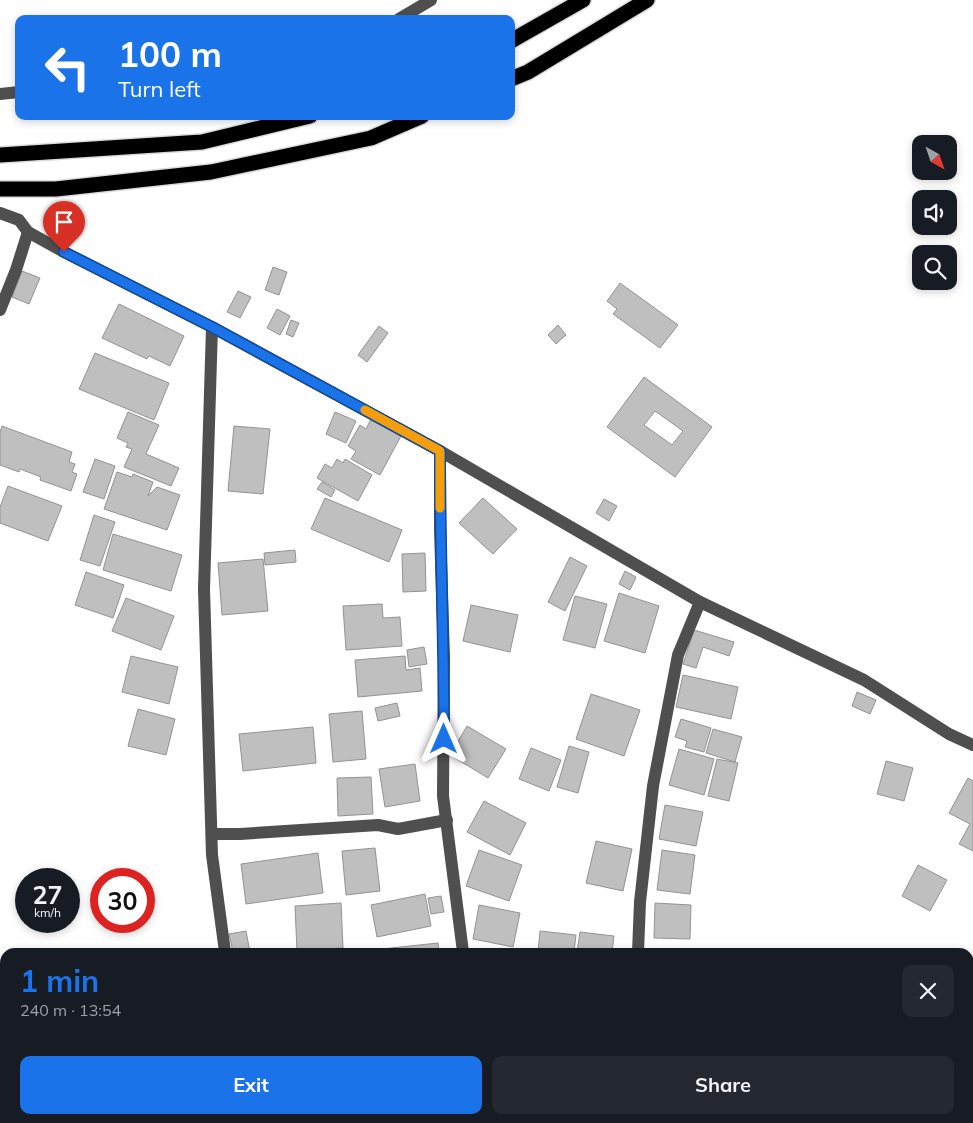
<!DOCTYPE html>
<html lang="en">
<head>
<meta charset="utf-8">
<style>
	body { margin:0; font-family:Mulish,sans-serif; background:#242831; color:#f1f3f6; height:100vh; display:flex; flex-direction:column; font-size:19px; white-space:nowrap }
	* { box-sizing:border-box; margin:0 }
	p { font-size:16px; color:#9ea1a6 }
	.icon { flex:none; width:28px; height:28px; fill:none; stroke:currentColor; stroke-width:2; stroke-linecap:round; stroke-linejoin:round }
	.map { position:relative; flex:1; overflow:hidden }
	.sheet { position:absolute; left:0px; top:948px; width:974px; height:176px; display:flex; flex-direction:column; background:#171b24; border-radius:15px 15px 0 0; box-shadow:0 2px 8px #0003 }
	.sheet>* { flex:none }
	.top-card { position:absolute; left:15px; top:15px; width:500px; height:105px; border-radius:10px; box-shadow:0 2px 8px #0003; background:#1a73e8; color:#fff; overflow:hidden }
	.needle { width:32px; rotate:140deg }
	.controls { position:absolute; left:912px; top:135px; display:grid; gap:10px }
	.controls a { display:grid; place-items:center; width:45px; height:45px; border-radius:10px; background:#171b24; box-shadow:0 2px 8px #0003; font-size:25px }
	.speed { position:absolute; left:15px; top:868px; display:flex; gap:10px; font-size:25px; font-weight:700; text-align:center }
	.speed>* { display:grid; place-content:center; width:65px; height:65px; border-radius:50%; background:#171b24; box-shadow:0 2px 8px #0003; line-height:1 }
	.speed small { font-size:12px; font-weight:400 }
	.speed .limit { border:8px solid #d22; background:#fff; color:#111 }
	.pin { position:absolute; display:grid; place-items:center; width:42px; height:42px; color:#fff; margin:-51px -21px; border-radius:50% 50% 50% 0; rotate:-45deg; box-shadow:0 0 5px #0007 }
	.pin .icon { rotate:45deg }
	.me { position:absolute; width:55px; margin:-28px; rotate:0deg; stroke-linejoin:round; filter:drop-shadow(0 0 4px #0008) }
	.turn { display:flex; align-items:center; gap:18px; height:105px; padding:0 20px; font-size:22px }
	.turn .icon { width:65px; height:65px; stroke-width:2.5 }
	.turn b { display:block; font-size:35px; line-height:42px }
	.round { display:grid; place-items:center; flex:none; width:52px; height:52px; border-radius:10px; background:#242831 }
	.overview { display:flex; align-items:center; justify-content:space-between; height:85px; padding:0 20px }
	h1 { font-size:30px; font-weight:700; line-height:38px; color:#1a73e8 }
	.action { display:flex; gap:10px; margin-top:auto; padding:10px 20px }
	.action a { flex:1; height:58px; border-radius:10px; background:#1a73e8; color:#fff; font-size:20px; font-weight:700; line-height:58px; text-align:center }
	.action a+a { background:#242831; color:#f1f3f6 }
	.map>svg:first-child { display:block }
	.building { fill:#bfbfbf; stroke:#939393; fill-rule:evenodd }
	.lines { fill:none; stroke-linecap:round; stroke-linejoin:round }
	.highway-casing { stroke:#dbdbdb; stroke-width:18 }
	.minor { stroke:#4f4f4f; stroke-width:12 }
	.highway { stroke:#000; stroke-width:15 }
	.route-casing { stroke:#114b97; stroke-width:12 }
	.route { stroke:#1a73e8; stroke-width:9 }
	.slow { stroke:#f59e0b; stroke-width:9 }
</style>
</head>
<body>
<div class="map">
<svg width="973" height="1123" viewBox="0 0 973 1123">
	<rect width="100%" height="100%" fill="#fff"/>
	<g class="building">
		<path d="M273,267L287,272L279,295L265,290Z"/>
		<path d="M22,271L40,278L29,304L12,297Z"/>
		<path d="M620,283L678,325L660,348L613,314L617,309L607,301Z"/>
		<path d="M238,291L251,297L240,318L227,312Z"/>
		<path d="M119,304L184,336L170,366L149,356L147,359L102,338Z"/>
		<path d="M277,309L290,316L280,335L267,328Z"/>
		<path d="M291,320L299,323L293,337L286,334Z"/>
		<path d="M558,325L566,335L556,344L548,335Z"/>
		<path d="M379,326L388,333L367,362L358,355Z"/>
		<path d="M95,353L169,383L154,420L79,389Z"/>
		<path d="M644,377L712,427L675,477L607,427ZM655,411L683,431L672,445L644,425Z"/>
		<path d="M128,412L159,425L146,454L179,468L171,486L124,467L132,449L126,447L128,443L117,438Z"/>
		<path d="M335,412L356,421L346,443L326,434Z"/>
		<path d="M371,419L401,436L380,475L351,459L356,451L348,446L360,425L366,429Z"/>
		<path d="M2,426L72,452L69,462L75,464L72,472L77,474L71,491L40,480L41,477L20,469L19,472L0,465V432Z"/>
		<path d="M234,426L270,429L263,494L228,491Z"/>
		<path d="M95,459L115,466L104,499L83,492Z"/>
		<path d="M337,459L343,463L345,459L372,475L358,501L317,478L325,464L332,468Z"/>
		<path d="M117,472L132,477L133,474L153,482L148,496L157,487L180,495L167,530L104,509Z"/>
		<path d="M322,482L335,490L331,497L317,489Z"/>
		<path d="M8,486L62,506L48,541L0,523V507Z"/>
		<path d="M325,498L402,530L389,562L311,529Z"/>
		<path d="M483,498L517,529L493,554L459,523Z"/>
		<path d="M604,499L617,506L609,521L596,513Z"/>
		<path d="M94,515L115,522L100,566L80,560Z"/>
		<path d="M113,534L182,555L171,591L103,570Z"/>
		<path d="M295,550L296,562L265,565L264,553Z"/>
		<path d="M425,553L426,591L403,592L402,554Z"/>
		<path d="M570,557L587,566L565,611L548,602Z"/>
		<path d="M263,559L268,611L222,615L218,563Z"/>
		<path d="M625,571L636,577L630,590L619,584Z"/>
		<path d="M86,572L124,585L113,618L75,605Z"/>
		<path d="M619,593L659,606L645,653L604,641Z"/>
		<path d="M575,596L607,604L595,648L563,640Z"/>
		<path d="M126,598L174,616L161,650L112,631Z"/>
		<path d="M382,604L383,618L400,617L402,646L346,650L343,606Z"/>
		<path d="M471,605L518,615L510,652L463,641Z"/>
		<path d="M694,630L734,642L729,656L703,647L696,668L683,664Z"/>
		<path d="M424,647L427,664L409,667L407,650Z"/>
		<path d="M131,656L178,667L169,704L122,692Z"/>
		<path d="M405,656L406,670L420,668L422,691L358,697L355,660Z"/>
		<path d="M683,675L738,687L731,719L676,707Z"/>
		<path d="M857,692L876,700L870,714L852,706Z"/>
		<path d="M591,694L640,710L624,756L576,739Z"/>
		<path d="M397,703L400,716L378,721L375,708Z"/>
		<path d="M138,709L175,719L166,755L128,746Z"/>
		<path d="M362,711L366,759L333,762L329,714Z"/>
		<path d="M681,719L711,728L704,752L685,747L687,741L675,737Z"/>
		<path d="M467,726L506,749L488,778L450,755Z"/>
		<path d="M313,727L316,763L243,771L239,734Z"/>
		<path d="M713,729L742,737L735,762L706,753Z"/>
		<path d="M569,746L589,752L578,793L557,787Z"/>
		<path d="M531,748L561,760L549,791L519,779Z"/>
		<path d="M679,749L714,759L704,795L669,785Z"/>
		<path d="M717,759L738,763L729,801L708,796Z"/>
		<path d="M886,761L913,768L904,801L877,794Z"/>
		<path d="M415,764L420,801L385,807L379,769Z"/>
		<path d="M371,777L373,814L338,816L337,778Z"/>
		<path d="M968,778L973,781V851L959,844L970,824L949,813Z"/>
		<path d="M484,801L526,823L510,855L467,832Z"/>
		<path d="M665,805L703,812L696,846L659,839Z"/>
		<path d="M596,841L632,849L623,891L586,883Z"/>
		<path d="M375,848L380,891L346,895L342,851Z"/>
		<path d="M479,850L522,865L509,901L466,886Z"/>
		<path d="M662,850L695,855L690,894L657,890Z"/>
		<path d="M318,853L323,893L246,904L241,864Z"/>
		<path d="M918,865L947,880L930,911L902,896Z"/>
		<path d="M425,894L431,926L377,937L371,905Z"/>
		<path d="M441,896L444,912L431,914L428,898Z"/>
		<path d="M341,903L343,948L297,951L295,906Z"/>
		<path d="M655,903L691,905L690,939L654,938Z"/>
		<path d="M479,905L520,913L513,947L473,939Z"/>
		<path d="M246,931L250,952H233L229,934Z"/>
		<path d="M540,931L576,935L574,952H538Z"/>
		<path d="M580,932L614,936L612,952H577Z"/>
		<path d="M438,943L439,952H354Z"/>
		<path d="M969,996L973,1000V1013L969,1017Z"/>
		<path d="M969,1116L973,1120V1123H919L914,1119H969Z"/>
		<path d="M52,1119H114L84,1123H53Z"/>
		<path d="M185,1119H193L194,1123H162Z"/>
		<path d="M652,1119H656L690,1123H652Z"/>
	</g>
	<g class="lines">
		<defs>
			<g id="highway">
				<path d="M511,41L583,0"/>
				<path d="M511,79L528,72L647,0"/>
				<path d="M0,155L202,142L310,116"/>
				<path d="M0,189H56L211,172L371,138L422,116"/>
			</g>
		</defs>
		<use href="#highway" class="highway-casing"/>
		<g class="minor">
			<path d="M399,19L431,0"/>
			<path d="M0,94L19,92"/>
			<path d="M0,213L19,220L28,232L64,252L212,327L440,451L700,602L864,680L949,734L973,745"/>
			<path d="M0,310L16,270L28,232"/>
			<path d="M212,327L204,589L212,855L225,952"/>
			<path d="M440,451V530L444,658L443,796L463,952"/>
			<path d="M212,834H240L378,825L398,829L447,820"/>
			<path d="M638,952L640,902L653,786L678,655L700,602"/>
			<path d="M0,1080L5,1077"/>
			<path d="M15,1119V1123"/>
			<path d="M249,1119V1123"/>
			<path d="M490,1119L491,1123"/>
			<path d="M626,1123V1119"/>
		</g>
		<use href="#highway" class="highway"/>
	</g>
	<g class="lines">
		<defs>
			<path id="route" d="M64,252L212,327L440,451C440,547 444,643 444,739"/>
		</defs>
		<use href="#route" class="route-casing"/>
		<use href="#route" class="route"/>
		<path class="slow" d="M365,410L440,451V508"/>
	</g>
</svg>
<div class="controls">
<a><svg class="needle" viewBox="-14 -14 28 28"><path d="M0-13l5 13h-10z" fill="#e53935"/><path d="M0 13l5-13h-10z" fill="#9ea1a6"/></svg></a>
<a><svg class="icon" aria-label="sound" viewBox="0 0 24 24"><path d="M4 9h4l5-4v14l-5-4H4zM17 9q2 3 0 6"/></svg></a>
<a><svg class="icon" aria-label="search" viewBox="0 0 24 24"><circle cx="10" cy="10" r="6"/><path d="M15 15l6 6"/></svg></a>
</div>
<div class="speed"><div>27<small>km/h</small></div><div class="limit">30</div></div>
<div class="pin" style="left:64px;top:252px;background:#d93025"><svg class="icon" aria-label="arrive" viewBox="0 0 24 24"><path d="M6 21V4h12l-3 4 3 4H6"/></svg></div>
<svg class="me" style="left:444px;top:739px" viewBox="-20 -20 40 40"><path d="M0-17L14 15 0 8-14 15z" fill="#1a73e8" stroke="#fff" stroke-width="4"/></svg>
<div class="top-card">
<div class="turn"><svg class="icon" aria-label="left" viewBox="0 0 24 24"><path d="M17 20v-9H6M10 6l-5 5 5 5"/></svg><div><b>100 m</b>Turn left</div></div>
</div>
<section class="sheet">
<div class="overview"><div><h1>1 min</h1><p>240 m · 13:54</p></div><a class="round"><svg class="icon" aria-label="close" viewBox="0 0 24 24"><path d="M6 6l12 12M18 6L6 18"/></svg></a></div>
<div class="action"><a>Exit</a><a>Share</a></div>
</section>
</div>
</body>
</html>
